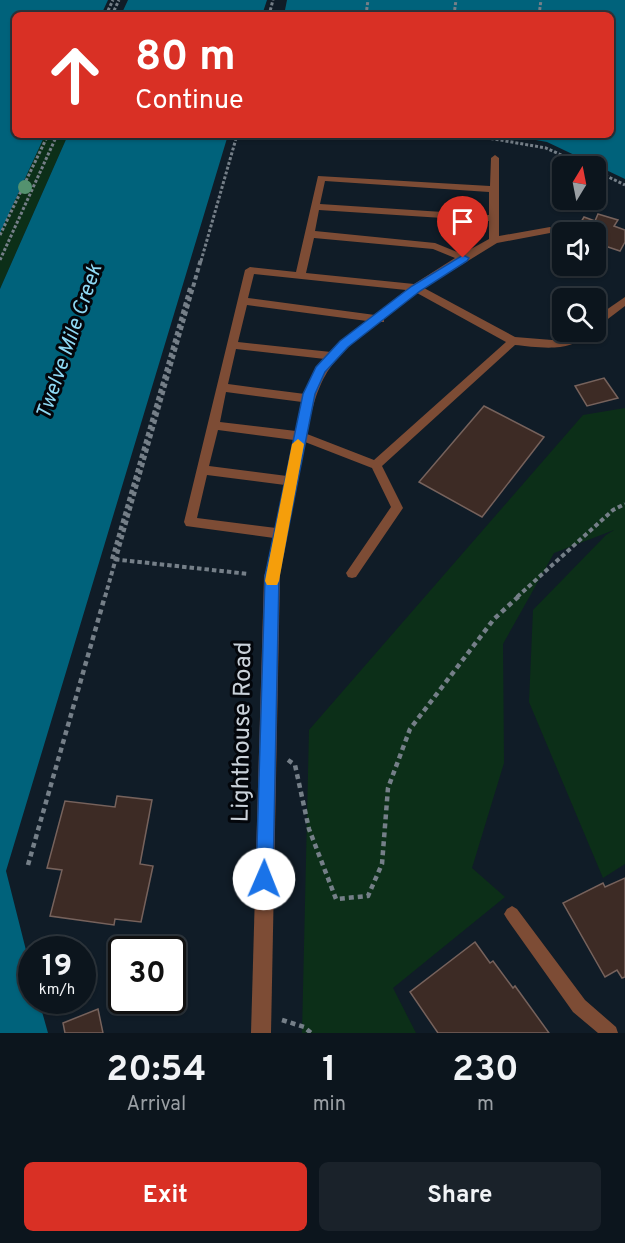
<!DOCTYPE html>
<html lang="en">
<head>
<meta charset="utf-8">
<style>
	body { margin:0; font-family:Overpass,sans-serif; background:#1a222a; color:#f1f3f6; height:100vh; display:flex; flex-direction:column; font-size:22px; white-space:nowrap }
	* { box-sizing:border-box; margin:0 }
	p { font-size:20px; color:#9a9fa4 }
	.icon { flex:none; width:33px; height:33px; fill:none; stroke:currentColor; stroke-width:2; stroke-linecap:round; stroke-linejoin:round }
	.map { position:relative; height:1033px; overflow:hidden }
	.details { display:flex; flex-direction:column; background:#0c151d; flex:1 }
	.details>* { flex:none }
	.hud { position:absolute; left:12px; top:12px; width:602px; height:126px; border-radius:9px; box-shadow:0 2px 4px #0004,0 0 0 2px #2c343b; background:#d93025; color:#fff; overflow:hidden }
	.needle { width:39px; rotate:10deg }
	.buttons { position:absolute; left:552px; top:156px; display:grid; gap:12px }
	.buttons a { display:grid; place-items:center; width:54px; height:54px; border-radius:9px; background:#0c151d; box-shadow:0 2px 4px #0004,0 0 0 2px #2c343b; font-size:30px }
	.speed { position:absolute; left:18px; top:936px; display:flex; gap:12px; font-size:30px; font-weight:700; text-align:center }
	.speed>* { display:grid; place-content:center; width:78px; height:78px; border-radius:50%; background:#0c151d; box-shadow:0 2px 4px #0004,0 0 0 2px #2c343b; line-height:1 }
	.speed small { font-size:15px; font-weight:400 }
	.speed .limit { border:3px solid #111; border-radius:9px; background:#fff; color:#111 }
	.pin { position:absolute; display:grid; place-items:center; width:51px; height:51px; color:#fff; margin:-62px -26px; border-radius:50% 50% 50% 0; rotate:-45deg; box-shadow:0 0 6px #0007 }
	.pin .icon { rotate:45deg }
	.me { position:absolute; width:66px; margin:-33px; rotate:1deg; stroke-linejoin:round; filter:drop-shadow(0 0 4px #0008) }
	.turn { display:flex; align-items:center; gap:21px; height:126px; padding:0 24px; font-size:27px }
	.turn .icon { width:78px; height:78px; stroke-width:2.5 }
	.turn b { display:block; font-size:42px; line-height:51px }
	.eta { display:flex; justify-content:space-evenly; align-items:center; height:102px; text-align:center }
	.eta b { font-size:36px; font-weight:700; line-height:42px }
	.action { display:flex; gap:12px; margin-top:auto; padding:12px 24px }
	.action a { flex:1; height:69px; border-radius:9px; background:#d93025; color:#fff; font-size:24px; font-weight:700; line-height:69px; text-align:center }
	.action a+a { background:#1a222a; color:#f1f3f6 }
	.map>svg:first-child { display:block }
	.green { fill:#0c2f18 }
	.water { fill:#00627b }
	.building { fill:#3d2b25; stroke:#76625c; stroke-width:1.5 }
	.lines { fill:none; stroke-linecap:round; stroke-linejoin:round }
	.path-far2 { stroke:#757f88; stroke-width:3; stroke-dasharray:3 2; stroke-linecap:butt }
	.path-far1 { stroke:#757f88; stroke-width:4; stroke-dasharray:4.5 3; stroke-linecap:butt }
	.path { stroke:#757f88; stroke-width:4.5; stroke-dasharray:5 4; stroke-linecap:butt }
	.lane { fill:#7d4c35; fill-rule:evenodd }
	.street { fill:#7d4c35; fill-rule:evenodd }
	.tree { fill:#54926f }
	.route { fill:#1a73e8; stroke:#114b97; stroke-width:1.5 }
	.slow { fill:#f59e0b }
	.labels { text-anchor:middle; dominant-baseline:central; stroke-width:6; stroke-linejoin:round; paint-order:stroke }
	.water-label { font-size:21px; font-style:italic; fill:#8fd9f4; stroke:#03060b }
	.near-street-label { font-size:24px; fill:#cad2da; stroke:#03060b }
</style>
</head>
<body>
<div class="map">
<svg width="625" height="1033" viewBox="0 0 625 1033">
	<rect width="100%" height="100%" fill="#101c27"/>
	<g class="green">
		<path d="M45,135H68L0,289V233Z"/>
		<path d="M625,408V864L603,878L529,702L533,610L606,535L614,530L554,553L503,644L504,763L472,868L505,897L393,988L416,1033H302L309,730L583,415Z"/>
	</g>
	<g class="water">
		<path d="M0,0H108L101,15H15V135H45L0,233Z"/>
		<path d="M128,0H267L262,15H121Z"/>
		<path d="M287,0H625V179L547,142L508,135H610V15H284Z"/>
		<path d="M68,135H228L6,871L31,970L32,1000L39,1001L48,1033H0V289Z"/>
	</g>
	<g class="building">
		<path d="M598,214L618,220L614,226L625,230V242L620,251L596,243V232H575L584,217L595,221Z"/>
		<path d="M604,378L618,398L587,406L575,386Z"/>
		<path d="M484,406L544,437L482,517L419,482Z"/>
		<path d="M117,796L152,800L140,864L153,866L141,922L115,919L114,925L50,916L62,870L47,868L65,801L115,807Z"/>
		<path d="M625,878V977L622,978L617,970L605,977L563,903L603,883L605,887Z"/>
		<path d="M475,942L490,963L493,961L513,988L515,986L549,1033H438L410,992Z"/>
		<path d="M98,1009L103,1033H65L63,1023Z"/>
	</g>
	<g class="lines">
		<g class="path-far2">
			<path d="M106,15L113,0"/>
			<path d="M112,15L119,0"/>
			<path d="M269,15L273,0"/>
			<path d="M366,15L368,0"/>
			<path d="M454,15L456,0"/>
			<path d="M539,15L541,0"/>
			<path d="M471,135L546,148L585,166"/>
			<path d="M525,138L526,135"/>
			<path d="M596,171L625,185"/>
			<path d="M0,235L48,135"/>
			<path d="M0,260L57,135"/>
			<path d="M201,261L237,135"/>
		</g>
		<g class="path-far1">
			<path d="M190,288L112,559L249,574"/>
			<path d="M105,597L201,259"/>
			<path d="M517,597L613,510L625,504"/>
		</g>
		<g class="path">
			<path d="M288,760L295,765L309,829L336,899L368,896L382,864L388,788L410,729L494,619L519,596"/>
			<path d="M28,865L105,596"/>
			<path d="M282,1020L304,1027L311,1033"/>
		</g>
		<g class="lane">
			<path d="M495,155L499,158V236L550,227L555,230L550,233L497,243L424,288L515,337L552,340L565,338L575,332H587C574,354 537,347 515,345L382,466L403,508L356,577L352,578L348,577L346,573L391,507L372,468L305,442L276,580L272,581L268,580L266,576L274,538L186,526L184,522L245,270L250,267L296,272L318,176L490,186L491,158ZM325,181L489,192V215L320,204ZM319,210L489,221V239L462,254L435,243L315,231ZM314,238L433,249L455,258L414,284L306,273ZM254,274L406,290L375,315L248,298ZM417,293L506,342L374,460L307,434C319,373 330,360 379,322H384V318ZM247,305L367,321L340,341L331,352L238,342ZM236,349L325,359L316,370L305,394L228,384ZM226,392L302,402L296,431L220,422ZM218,430L294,440L287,476L209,466ZM207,475L285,485L276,528L197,518Z"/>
			<path d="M625,297V306L600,325H596V317Z"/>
			<path d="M512,906L517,909L585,1000L616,1027L618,1033H598L573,1012L507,919L504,914L507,909Z"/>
		</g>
		<path class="street" d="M272,569L278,571L280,576L271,1033H251L264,576L266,571Z"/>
	</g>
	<circle class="tree" cx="25" cy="187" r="7"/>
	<path class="route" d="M463,255L469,258L467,261L420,291L348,347L325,372L315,394L279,576L273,879L271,886L264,888L258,886L256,879L265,576L303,394L316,367L340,341L412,286Z"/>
	<path class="slow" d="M298,439L304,444L279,581L277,585H267L265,581L292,444Z"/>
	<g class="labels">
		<g class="water-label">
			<text transform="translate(70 342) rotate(-71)">Twelve Mile Creek</text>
		</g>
		<g class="near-street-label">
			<text transform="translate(243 732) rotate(-89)">Lighthouse Road</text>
		</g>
	</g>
</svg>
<div class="buttons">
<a><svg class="needle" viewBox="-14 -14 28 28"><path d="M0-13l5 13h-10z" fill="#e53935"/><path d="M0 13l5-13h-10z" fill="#9a9fa4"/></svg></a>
<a><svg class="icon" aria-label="sound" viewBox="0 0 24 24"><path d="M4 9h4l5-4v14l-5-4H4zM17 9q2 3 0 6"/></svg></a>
<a><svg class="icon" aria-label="search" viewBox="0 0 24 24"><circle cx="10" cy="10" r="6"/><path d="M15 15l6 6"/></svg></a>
</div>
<div class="speed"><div>19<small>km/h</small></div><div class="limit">30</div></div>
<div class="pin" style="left:463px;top:258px;background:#d93025"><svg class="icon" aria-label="arrive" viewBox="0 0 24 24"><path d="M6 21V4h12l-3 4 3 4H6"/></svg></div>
<svg class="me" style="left:264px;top:879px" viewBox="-20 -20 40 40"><circle r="19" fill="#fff"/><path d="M0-13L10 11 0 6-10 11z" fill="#1a73e8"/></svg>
<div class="hud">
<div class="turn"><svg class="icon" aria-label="ahead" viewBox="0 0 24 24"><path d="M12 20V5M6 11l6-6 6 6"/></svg><div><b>80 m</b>Continue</div></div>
</div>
</div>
<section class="details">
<div class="eta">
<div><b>20:54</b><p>Arrival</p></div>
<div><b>1</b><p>min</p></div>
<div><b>230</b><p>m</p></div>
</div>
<div class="action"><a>Exit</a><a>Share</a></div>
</section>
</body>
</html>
